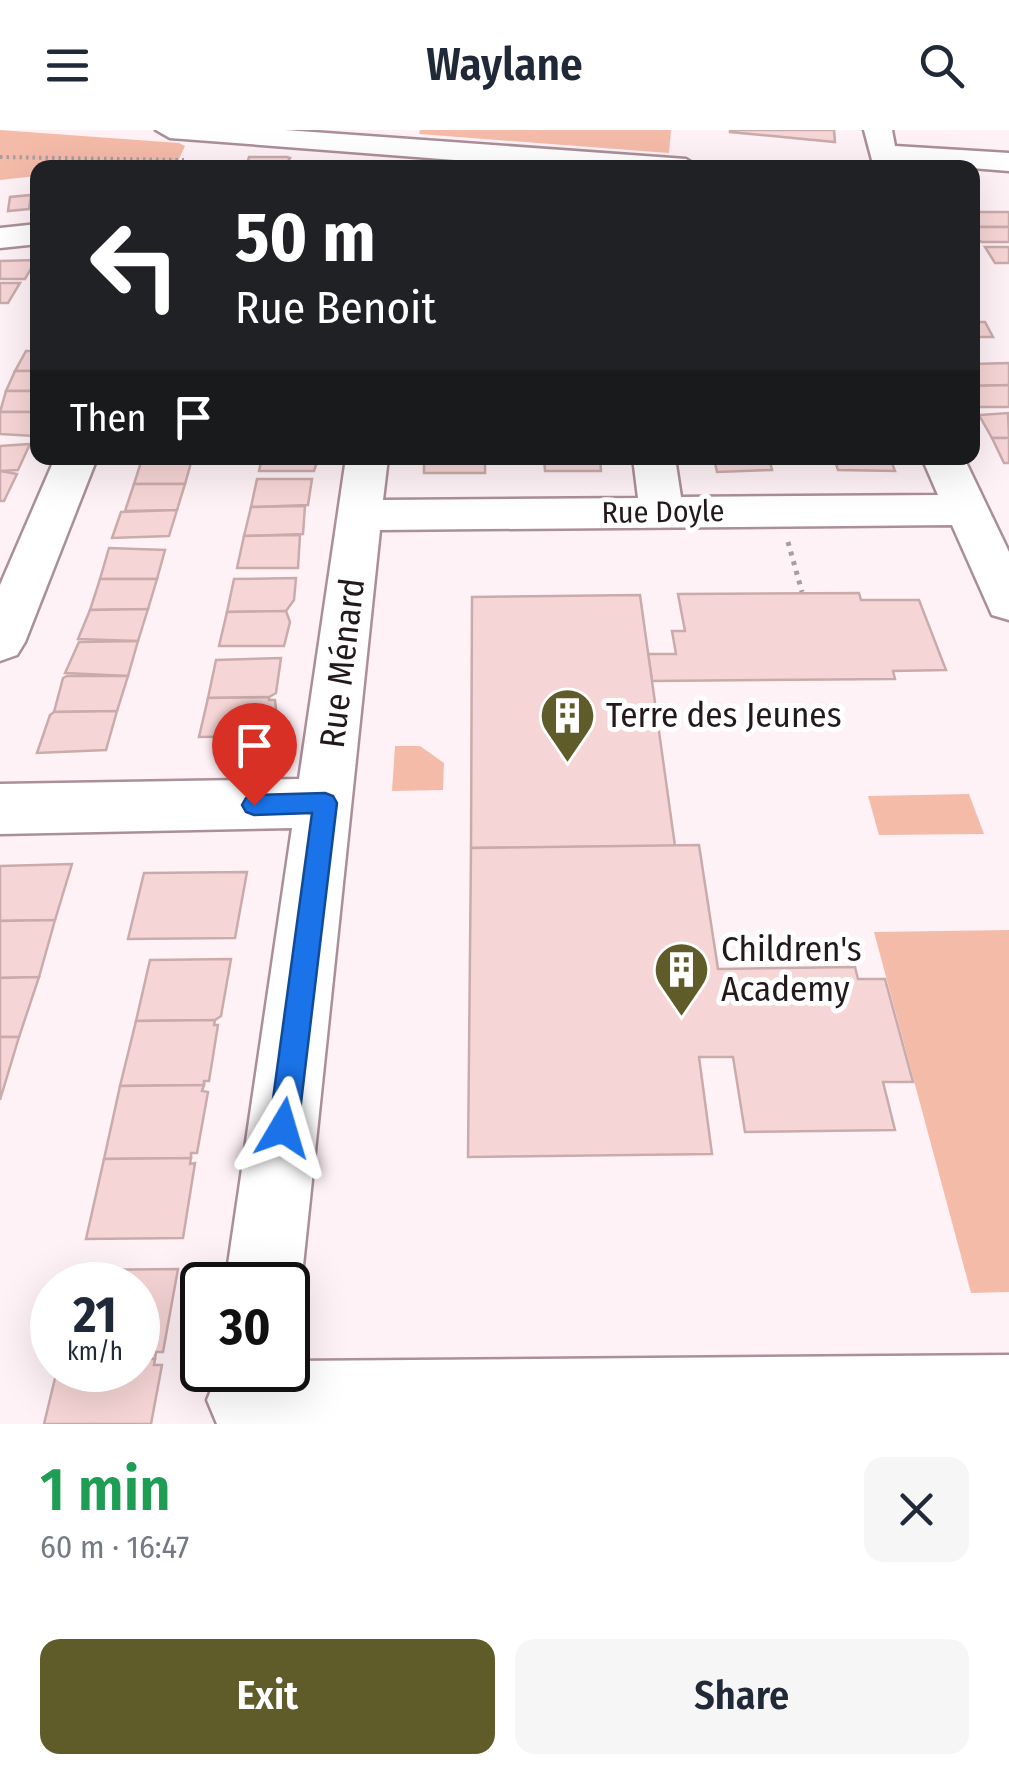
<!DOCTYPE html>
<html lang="en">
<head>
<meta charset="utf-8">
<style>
	body { margin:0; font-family:"Fira Sans Condensed",sans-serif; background:#f6f6f7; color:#1f2937; height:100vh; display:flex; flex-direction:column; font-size:38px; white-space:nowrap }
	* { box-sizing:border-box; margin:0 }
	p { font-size:32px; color:#747a83 }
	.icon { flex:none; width:55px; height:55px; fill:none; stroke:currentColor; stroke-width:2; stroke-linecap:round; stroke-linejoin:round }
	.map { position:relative; height:1294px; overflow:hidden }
	.panel { display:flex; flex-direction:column; background:#fff; flex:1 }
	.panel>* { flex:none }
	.hud { position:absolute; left:30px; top:30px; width:950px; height:305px; border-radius:20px; box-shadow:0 10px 40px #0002; background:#202124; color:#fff; overflow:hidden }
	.speed { position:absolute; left:30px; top:1132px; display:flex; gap:20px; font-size:50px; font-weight:700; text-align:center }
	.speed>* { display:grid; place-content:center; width:130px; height:130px; border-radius:50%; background:#fff; box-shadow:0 10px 40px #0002; line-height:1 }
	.speed small { font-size:25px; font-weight:400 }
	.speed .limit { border:5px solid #111; border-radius:15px; background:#fff; color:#111 }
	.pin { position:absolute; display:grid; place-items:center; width:85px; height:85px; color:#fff; margin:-102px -42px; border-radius:50% 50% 50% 0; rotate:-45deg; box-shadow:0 0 10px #0007 }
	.pin .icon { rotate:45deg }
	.me { position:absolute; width:110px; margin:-55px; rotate:7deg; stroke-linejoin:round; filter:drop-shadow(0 0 8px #0008) }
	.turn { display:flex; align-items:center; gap:35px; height:210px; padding:0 40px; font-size:45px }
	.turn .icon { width:130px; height:130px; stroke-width:2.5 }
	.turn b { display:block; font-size:70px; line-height:85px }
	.then { display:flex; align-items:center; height:95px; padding:0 40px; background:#0003; gap:20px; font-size:38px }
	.round { display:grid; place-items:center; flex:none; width:105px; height:105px; border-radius:20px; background:#f6f6f7 }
	.summary { display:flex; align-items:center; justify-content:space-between; height:170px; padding:0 40px }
	h1 { font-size:60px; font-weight:600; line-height:75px; color:#1e9e55 }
	.primary-button { display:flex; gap:20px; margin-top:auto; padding:20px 40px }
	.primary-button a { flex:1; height:115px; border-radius:20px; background:#605c29; color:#fff; font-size:40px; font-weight:600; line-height:115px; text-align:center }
	.primary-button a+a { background:#f6f6f7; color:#1f2937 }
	header { display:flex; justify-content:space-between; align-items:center; height:130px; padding:0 40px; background:#fff; font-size:45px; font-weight:600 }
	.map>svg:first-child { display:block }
	.green { fill:#f5bba9 }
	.building { fill:#f6d5d6; stroke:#caabab; stroke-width:2.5 }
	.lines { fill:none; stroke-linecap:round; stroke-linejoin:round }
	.minor-casing { stroke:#ab8f98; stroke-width:5 }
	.path-far1 { stroke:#a89da0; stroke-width:4; stroke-dasharray:2.5 4; stroke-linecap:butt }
	.path { stroke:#a89da0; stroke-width:5; stroke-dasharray:4 6; stroke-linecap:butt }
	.minor { fill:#fff; fill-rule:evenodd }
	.route { fill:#1a73e8; stroke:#114b97; stroke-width:2.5 }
	.labels { text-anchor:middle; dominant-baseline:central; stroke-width:10; stroke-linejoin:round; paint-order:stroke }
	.far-street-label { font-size:30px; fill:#23191c; stroke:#fff }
	.street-label { font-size:35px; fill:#23191c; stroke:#fff }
	.poi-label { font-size:35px; fill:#23191c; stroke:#fff; text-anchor:start }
</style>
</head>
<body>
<header><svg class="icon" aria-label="menu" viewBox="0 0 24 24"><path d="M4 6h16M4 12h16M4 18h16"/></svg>Waylane<svg class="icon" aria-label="search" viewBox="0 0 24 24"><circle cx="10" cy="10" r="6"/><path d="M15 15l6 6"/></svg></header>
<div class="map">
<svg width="1009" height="1294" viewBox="0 0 1009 1294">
	<rect width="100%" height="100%" fill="#fff2f6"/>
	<g class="green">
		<path d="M0,0L179,13L185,16L178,31L120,38H38L37,46L0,50Z"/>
		<path d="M420,0H671L669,23L419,4Z"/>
		<path d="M395,616H420L444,633L443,660L392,661Z"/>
		<path d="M969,664L984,704L879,705L868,666Z"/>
		<path d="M1009,800V1162L971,1163L874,802Z"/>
	</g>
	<g class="building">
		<path d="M730,0H834L835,12L730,2Z"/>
		<path d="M249,27H287L290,28L284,38H246Z"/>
		<path d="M31,65L29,79L8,81L10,67Z"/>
		<path d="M972,82H1009V97H973Z"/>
		<path d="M973,97H1009V112H982L972,108Z"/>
		<path d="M985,117H1009V133H995Z"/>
		<path d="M36,130L25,149H0V131Z"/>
		<path d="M0,153H20L8,173H0Z"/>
		<path d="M972,192H985L993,207H972Z"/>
		<path d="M26,221H38V241H15Z"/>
		<path d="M1009,233V255L972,256V234Z"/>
		<path d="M15,241H38V261H6Z"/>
		<path d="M1009,255V277H976L972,256Z"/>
		<path d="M6,261H38V282H0Z"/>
		<path d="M0,282H38L34,306L0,304Z"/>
		<path d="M1008,283L1009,308H992L979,285Z"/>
		<path d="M992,308H1009V333H1004Z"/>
		<path d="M30,314L18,340L0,341V316Z"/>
		<path d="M262,328H316L317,332L314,341H259Z"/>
		<rect x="424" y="328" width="61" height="15"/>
		<path d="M544,328H600L601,341H545Z"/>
		<path d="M714,328H769L772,340L717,342Z"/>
		<path d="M834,328H890L895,341L838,340Z"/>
		<path d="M142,329H192L185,354H134Z"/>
		<path d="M0,341L17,344L4,371H0Z"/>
		<path d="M257,349H312L308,375L251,377Z"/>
		<path d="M134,354H185L177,380L125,381Z"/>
		<path d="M305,376L303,404L244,406L251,377Z"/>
		<path d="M177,380L169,406L112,408L121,382Z"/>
		<path d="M300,405L298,438H237L244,406Z"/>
		<path d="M109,418L165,420L157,449H100Z"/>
		<path d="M296,448L294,470L286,481L227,482L234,449Z"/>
		<path d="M100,449H157L148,479L90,480Z"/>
		<path d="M859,463L861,470H919L946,540L893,541L895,549L652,551L648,524H676L672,501H685L678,464Z"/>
		<path d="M640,465L675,716L471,718L472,467Z"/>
		<path d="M148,479L138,511L78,509L90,480Z"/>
		<path d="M286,481L290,492L284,516H219L227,482Z"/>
		<path d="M138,511L128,546L65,543L79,512Z"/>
		<path d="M281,528L276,563L269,567L208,568L216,530Z"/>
		<path d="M67,546H128L117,581L54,582L63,548Z"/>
		<path d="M269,567V570H275L276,579L268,606L199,607L208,568Z"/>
		<path d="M117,581L106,620L37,623L50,585L54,582Z"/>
		<path d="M699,715L718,839L855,837L858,849H885L913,952H883L895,1000L745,1002L733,927H699L712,1024L468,1027L471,718Z"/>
		<path d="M72,734L55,790L0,791V736Z"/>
		<path d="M247,742L235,808L128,809L144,743Z"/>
		<path d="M55,790L39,847L0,848V791Z"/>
		<path d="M231,829L221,886L215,890L136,891L150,830Z"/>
		<path d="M39,847L19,907H0V848Z"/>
		<path d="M215,890L214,895H218L209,951H204V955L120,956L136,891Z"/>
		<path d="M0,907H19L0,970Z"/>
		<path d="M204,955L202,961L208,962L197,1023H191V1028L104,1029L120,956Z"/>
		<path d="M191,1028L190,1034L195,1033L183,1108L86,1109L104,1029Z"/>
		<path d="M178,1139L163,1222H156L155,1229H138V1155H76L80,1140Z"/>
		<path d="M138,1229H155L154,1235H162L151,1294H44L57,1240H138Z"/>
	</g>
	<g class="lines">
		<defs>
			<g id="minor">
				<path d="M156,0H285L686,29L700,38H560L170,8Z"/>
				<path d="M864,0H892L895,16L1009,23V41L872,30Z"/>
				<path d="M38,94V114L0,118V98Z"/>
				<path d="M55,328H97L25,512L17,525L0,531V455Z"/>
				<path d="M346,328H388L383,370L638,368L633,328H675L681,367L938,365L922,328H964L1009,422V490L992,485L952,395L380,400L301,1155L288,1183V1155H225L292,698L0,704V654L299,649Z"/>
				<path d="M1009,1225V1294H217L207,1270L219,1241L288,1240V1231Z"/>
			</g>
		</defs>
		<use href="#minor" class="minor-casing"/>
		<path class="path-far1" d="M0,27L184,30"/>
		<path class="path" d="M788,412L802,462"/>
		<use href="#minor" class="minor"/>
	</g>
	<path class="route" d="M325,663L333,666L337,673L298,998L293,1008L283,1013L273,1008L269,998L312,683L254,685L246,682L242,675L246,668L254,665Z"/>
	<defs>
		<symbol id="building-pin" viewBox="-11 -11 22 30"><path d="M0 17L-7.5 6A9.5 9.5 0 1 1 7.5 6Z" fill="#605c29" stroke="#fff"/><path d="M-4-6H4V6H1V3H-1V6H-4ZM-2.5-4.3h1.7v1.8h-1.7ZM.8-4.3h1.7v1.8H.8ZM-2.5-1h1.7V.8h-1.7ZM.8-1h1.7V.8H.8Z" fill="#fff"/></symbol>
	</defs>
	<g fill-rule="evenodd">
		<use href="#building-pin" x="536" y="554" width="63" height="86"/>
		<use href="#building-pin" x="650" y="808" width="63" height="86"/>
	</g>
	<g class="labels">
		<g class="far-street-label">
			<text transform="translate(663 382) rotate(-1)">Rue Doyle</text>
		</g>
		<g class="street-label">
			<text transform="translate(342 533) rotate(-83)">Rue Ménard</text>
		</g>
		<g class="poi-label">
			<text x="606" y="585">Terre des Jeunes</text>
			<text x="721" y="819">Children's<tspan x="721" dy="40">Academy</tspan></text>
		</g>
	</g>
</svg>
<div class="speed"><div>21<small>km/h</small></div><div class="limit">30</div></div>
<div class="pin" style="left:254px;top:675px;background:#d93025"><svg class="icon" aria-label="arrive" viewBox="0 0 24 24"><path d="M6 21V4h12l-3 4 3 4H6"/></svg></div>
<svg class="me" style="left:283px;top:998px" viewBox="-20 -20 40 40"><path d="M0-17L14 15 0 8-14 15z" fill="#1a73e8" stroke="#fff" stroke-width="4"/></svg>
<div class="hud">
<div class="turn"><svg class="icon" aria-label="left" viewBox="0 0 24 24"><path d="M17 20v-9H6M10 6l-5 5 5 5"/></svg><div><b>50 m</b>Rue Benoit</div></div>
<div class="then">Then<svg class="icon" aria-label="arrive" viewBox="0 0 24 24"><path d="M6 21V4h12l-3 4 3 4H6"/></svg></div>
</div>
</div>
<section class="panel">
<div class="summary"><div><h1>1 min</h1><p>60 m · 16:47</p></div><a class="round"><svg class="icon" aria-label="close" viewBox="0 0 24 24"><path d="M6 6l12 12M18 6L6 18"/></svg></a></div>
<div class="primary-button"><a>Exit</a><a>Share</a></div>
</section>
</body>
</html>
